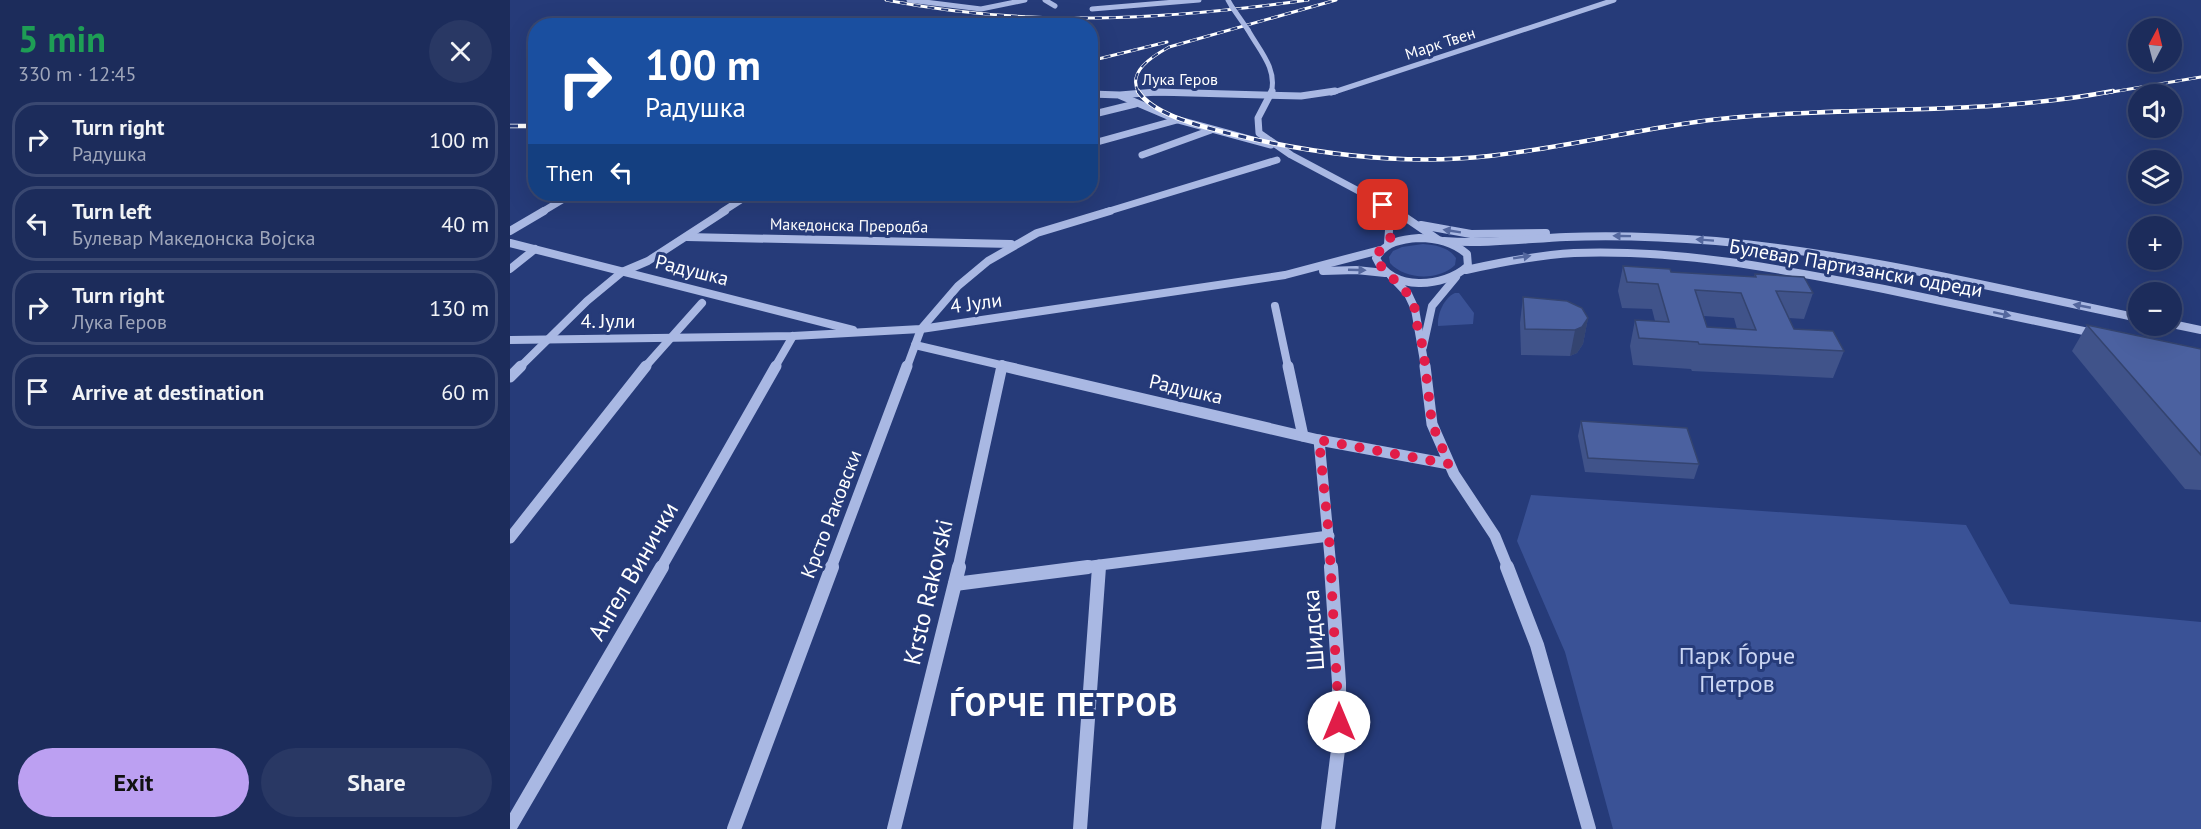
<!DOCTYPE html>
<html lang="en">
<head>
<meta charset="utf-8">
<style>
	body { margin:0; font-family:"PT Sans",sans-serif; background:#293864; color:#f1f3f6; height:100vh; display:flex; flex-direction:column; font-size:22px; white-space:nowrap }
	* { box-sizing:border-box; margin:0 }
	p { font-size:20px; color:#a0a7bb }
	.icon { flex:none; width:33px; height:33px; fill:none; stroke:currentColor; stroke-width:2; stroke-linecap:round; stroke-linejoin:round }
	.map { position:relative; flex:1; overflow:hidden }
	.details { display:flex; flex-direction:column; background:#1c2c5b; width:510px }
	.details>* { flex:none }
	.top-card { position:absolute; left:18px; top:18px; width:570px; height:183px; border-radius:24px; box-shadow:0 6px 24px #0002,0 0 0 2px #3a4871; background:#1a4fa0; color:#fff; overflow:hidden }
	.needle { width:39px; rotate:7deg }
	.controls { position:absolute; left:1618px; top:18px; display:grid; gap:12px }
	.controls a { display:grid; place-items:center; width:54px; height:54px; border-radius:50%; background:#1c2c5b; box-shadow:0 6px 24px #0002,0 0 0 2px #3a4871; font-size:30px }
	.pin { position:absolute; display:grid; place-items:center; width:51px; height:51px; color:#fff; margin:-26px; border-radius:12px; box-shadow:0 3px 9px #0006 }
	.me { position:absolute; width:66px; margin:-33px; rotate:0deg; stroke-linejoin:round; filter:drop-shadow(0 0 4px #0008) }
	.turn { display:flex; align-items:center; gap:21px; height:126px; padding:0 18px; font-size:27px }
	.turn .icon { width:78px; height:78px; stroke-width:2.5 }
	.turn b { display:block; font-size:42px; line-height:51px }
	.then { display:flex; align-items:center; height:57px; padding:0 18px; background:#0003; gap:12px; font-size:22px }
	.round { display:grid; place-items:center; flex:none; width:63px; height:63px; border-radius:32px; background:#293864 }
	.head { display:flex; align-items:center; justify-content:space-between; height:102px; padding:0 18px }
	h1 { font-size:36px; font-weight:600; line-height:45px; color:#1e9e55 }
	.action { display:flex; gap:12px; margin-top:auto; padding:12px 18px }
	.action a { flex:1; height:69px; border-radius:36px; background:#bca0f2; color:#111; font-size:24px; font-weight:600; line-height:69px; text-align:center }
	.action a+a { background:#293864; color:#f1f3f6 }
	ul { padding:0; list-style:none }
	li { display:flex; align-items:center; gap:18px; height:75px; margin:0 12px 9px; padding:0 6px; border:3px solid #3a4871; border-radius:24px }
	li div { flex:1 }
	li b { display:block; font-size:22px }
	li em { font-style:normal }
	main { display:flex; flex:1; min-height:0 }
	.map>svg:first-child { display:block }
	.green { fill:#3a5296 }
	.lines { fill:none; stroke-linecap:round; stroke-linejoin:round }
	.minor-far4 { stroke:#a9b8e3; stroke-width:5 }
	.minor-far3 { stroke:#a9b8e3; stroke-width:7 }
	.minor-far2 { stroke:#a9b8e3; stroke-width:8 }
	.minor-far1 { stroke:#a9b8e3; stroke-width:11 }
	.minor { stroke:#a9b8e3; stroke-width:14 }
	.rail-far1-casing { stroke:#fff; stroke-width:3 }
	.rail-casing { stroke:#fff; stroke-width:4.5 }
	.rail-far1 { stroke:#263b79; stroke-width:2; stroke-dasharray:7; stroke-linecap:butt }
	.rail { stroke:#263b79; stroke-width:3; stroke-dasharray:8; stroke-linecap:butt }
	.minor-bridge { stroke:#a9b8e3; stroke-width:5 }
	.wall { fill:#40538a; fill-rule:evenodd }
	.shaded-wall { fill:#344470 }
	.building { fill:#4b61a0; stroke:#344470; stroke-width:1.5; fill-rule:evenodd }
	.oneway { fill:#54679e }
	.route { stroke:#e11d48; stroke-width:10; stroke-dasharray:0 18 }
	.labels { text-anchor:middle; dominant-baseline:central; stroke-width:6; stroke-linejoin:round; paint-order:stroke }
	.far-street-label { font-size:16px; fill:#fff; stroke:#263b79 }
	.street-label { font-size:20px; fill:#fff; stroke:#263b79 }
	.near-street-label { font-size:24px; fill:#fff; stroke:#263b79 }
	.near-park-label { font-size:24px; fill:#cbd6f3; stroke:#263b79 }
	.near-district-label { font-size:32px; font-weight:bold; letter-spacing:1.5px; fill:#fff; stroke:#263b79 }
</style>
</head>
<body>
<main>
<section class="details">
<div class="head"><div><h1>5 min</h1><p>330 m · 12:45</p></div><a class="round"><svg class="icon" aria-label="close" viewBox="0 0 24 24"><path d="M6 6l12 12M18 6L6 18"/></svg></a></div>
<ul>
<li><svg class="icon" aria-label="right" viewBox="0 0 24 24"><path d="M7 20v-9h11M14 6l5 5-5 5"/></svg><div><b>Turn right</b><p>Радушка</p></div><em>100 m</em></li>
<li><svg class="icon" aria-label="left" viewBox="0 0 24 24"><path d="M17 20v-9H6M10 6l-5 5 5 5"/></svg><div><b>Turn left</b><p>Булевар Македонска Војска</p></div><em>40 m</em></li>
<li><svg class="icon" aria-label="right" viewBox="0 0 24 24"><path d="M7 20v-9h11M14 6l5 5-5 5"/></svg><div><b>Turn right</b><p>Лука Геров</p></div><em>130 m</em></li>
<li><svg class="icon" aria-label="arrive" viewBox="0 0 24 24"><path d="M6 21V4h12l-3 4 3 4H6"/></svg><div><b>Arrive at destination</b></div><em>60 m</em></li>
</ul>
<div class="action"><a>Exit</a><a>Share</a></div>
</section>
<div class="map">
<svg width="1691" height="829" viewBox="0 0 1691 829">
	<rect width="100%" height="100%" fill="#263b79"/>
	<g class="green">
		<path d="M913,244C926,245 938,247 946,258L945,265C929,281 895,280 880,263L879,257L883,251L892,247Z"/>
		<path d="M945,293H949L964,313L963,324L928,326C927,314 934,298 945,293Z"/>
		<path d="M1021,495L1456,525L1500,604L1691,622V829H1103L1055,652L1007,541Z"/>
	</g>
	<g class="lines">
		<g class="minor-far4">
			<path d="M399,0L471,9L515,0"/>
			<path d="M535,0L545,6"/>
			<path d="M718,0L722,7"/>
			<path d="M582,9L689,0"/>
			<path d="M738,30C749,50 768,69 761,93"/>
			<path d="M637,93H672"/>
			<path d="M821,93L1104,0"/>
		</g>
		<g class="minor-far3">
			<path d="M762,91L748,118L749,133L781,155L888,212"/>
			<path d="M580,94L610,95L646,92L791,96L825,91"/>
			<path d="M611,96L665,119L761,145"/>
			<path d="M580,115L625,104"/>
			<path d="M580,144L667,120"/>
			<path d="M632,155L701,130"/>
			<path d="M872,204L877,212"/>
			<path d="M32,212L62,194"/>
			<path d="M212,212L240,194"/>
			<path d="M596,212L767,160"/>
		</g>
		<g class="minor-far2">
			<path d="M876,211L880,216L878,244"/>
			<path d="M886,211L927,239"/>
			<path d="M911,225L961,234L1036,233"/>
			<path d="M0,231L34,211"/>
			<path d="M177,237L501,244"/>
			<path d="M909,238C927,238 943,242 957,254L958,266C934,288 881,292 866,258C875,242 892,239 909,238Z"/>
			<path d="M934,241C975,244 1015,239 1056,237C1106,235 1156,237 1206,241C1349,254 1489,289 1629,318"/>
			<path d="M0,243L343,330"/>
			<path d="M0,269L25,249"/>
			<path d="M956,270C992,262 1027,255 1064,253C1168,249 1272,269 1374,289C1446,304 1517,319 1588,334"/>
			<path d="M813,271L846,270L875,273"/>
			<path d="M881,276L898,294L905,309L915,367"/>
			<path d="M765,306L778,367"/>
			<path d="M1662,324L1691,330"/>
			<path d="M0,340L283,336L411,329L775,275L870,250"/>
			<path d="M405,345L499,367"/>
			<path d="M913,347L922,306L946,277"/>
			<path d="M10,367L77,301L112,272L138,261L215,211"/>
			<path d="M135,367L192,303"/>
			<path d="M265,367L283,336"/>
			<path d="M397,367L411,329L448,286L478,261L527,233L600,211"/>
			<path d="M491,367L492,364"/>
		</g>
		<g class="minor-far1">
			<path d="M493,366L809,440L939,464"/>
			<path d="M778,366L793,436"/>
			<path d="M915,366L922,424L944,474L985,536L998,568"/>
			<path d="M0,377L11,366"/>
			<path d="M809,440L821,568"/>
			<path d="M0,538L136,366"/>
			<path d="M151,568L266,366"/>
			<path d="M321,568L397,366"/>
			<path d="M448,568L492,366"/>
			<path d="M566,568L819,536"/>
			<path d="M589,568V565"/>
		</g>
		<g class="minor">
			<path d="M997,567L1027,645L1079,829"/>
			<path d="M445,584L578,567"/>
			<path d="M0,827L152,567"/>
			<path d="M224,829L322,567"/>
			<path d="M384,829L449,567"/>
			<path d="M570,829L589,567"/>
			<path d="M818,829L829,742V683L821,567"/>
		</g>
		<defs>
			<g id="rail-far1">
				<path d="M376,0C519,28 655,20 798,0"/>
				<path d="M580,61L657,42"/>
				<path d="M629,93C616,72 643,56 659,47L826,0"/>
				<path d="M1596,93L1691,77"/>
			</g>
			<g id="rail">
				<path d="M628,91C643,115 691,126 717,133C803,154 891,166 979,156C1063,147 1146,124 1230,117C1355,106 1480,115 1603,91"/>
				<path d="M0,126H26"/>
			</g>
		</defs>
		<use href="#rail-far1" class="rail-far1-casing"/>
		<use href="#rail" class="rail-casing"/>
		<use href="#rail-far1" class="rail-far1"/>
		<use href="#rail" class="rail"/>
		<path class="minor-bridge" d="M722,7L738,30"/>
	</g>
	<g class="wall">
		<path d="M1113,266L1161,272L1244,277L1245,274L1303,293L1294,319L1279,318L1284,329L1334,351L1323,378L1182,371L1181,369L1123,365L1120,346L1125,320L1145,321L1142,309L1112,308L1108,291ZM1194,316L1224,318L1227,329L1197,327Z"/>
		<path d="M1013,297L1078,318L1073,344L1067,353L1060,356L1011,355L1010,323Z"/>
		<path d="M1577,325L1691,349V490L1675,489L1562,351Z"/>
		<path d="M1071,421L1189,464L1184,479L1075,472L1068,436Z"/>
	</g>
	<path class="shaded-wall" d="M1078,318L1073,344L1067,353L1060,356L1065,330Z"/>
	<g class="building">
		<path d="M1113,266L1160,269L1161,272L1246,277L1245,274L1294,277L1303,293L1266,291L1284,329L1323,331L1334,351L1189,344L1188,342L1129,338L1125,320L1159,322L1148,284L1117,282ZM1185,290L1231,293L1246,330L1197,327Z"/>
		<path d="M1013,297L1057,301L1072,308L1078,318L1072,327L1065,330L1015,329Z"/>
		<path d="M1577,325L1691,349V455Z"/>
		<path d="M1071,421L1177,428L1189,464L1078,458Z"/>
	</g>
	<defs><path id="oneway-solid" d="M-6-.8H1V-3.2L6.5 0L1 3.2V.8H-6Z" transform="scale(1.5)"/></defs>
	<g class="oneway">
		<use href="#oneway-solid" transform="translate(942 231) rotate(-171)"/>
		<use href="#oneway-solid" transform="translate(1112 236) rotate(-179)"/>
		<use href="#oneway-solid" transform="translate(1195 240) rotate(-176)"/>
		<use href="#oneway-solid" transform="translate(1012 257) rotate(-9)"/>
		<use href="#oneway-solid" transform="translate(847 270) rotate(2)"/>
		<use href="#oneway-solid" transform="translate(1572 306) rotate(-169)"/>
		<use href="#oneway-solid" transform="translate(1492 314) rotate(12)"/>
	</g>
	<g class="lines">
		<path class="route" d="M829,722L819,536L809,440L939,464L922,424L913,347L908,331L905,309L898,294L866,261L867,254C870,250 877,246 878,243C885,231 881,214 873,205"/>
	</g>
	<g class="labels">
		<g class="far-street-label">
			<text transform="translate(930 43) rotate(-18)">Марк Твен</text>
			<text x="670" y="79">Лука Геров</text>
			<text transform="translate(339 225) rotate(1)">Македонска Преродба</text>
		</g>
		<g class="street-label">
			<text transform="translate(1346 268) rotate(10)">Булевар Партизански одреди</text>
			<text transform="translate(182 270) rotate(14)">Радушка</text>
			<text transform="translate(466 303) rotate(-8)">4 Јули</text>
			<text x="98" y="321">4. Јули</text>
			<text transform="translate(676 389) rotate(13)">Радушка</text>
			<text transform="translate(321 514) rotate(-69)">Крсто Раковски</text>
		</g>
		<g class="near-street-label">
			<text transform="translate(123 571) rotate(-60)">Ангел Винички</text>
			<text transform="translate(418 592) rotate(-77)">Krsto Rakovski</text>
			<text transform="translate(803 630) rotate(-94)">Шидска</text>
		</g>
		<g class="near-park-label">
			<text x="1227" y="655">Парк Ѓорче<tspan x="1227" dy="28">Петров</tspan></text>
		</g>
		<g class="near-district-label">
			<text x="554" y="704">ЃОРЧЕ ПЕТРОВ</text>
		</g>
	</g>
</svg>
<div class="controls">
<a><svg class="needle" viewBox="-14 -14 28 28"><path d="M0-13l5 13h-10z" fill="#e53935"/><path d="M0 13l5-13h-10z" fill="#a0a7bb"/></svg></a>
<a><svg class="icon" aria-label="sound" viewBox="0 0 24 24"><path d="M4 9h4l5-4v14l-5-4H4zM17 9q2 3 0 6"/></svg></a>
<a><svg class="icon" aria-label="layers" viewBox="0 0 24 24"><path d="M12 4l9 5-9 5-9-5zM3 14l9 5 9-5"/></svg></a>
<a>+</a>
<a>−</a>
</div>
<div class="pin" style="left:873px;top:205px;background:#d93025"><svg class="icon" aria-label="arrive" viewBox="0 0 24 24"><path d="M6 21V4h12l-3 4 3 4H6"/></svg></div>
<svg class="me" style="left:829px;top:722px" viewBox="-20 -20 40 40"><circle r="19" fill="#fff"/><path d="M0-13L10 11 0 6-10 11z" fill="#e11d48"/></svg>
<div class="top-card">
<div class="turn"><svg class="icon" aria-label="right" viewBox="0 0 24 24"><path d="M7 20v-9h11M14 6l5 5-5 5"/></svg><div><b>100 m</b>Радушка</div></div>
<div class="then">Then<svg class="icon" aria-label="left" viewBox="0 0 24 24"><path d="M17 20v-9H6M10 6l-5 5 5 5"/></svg></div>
</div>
</div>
</main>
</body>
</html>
